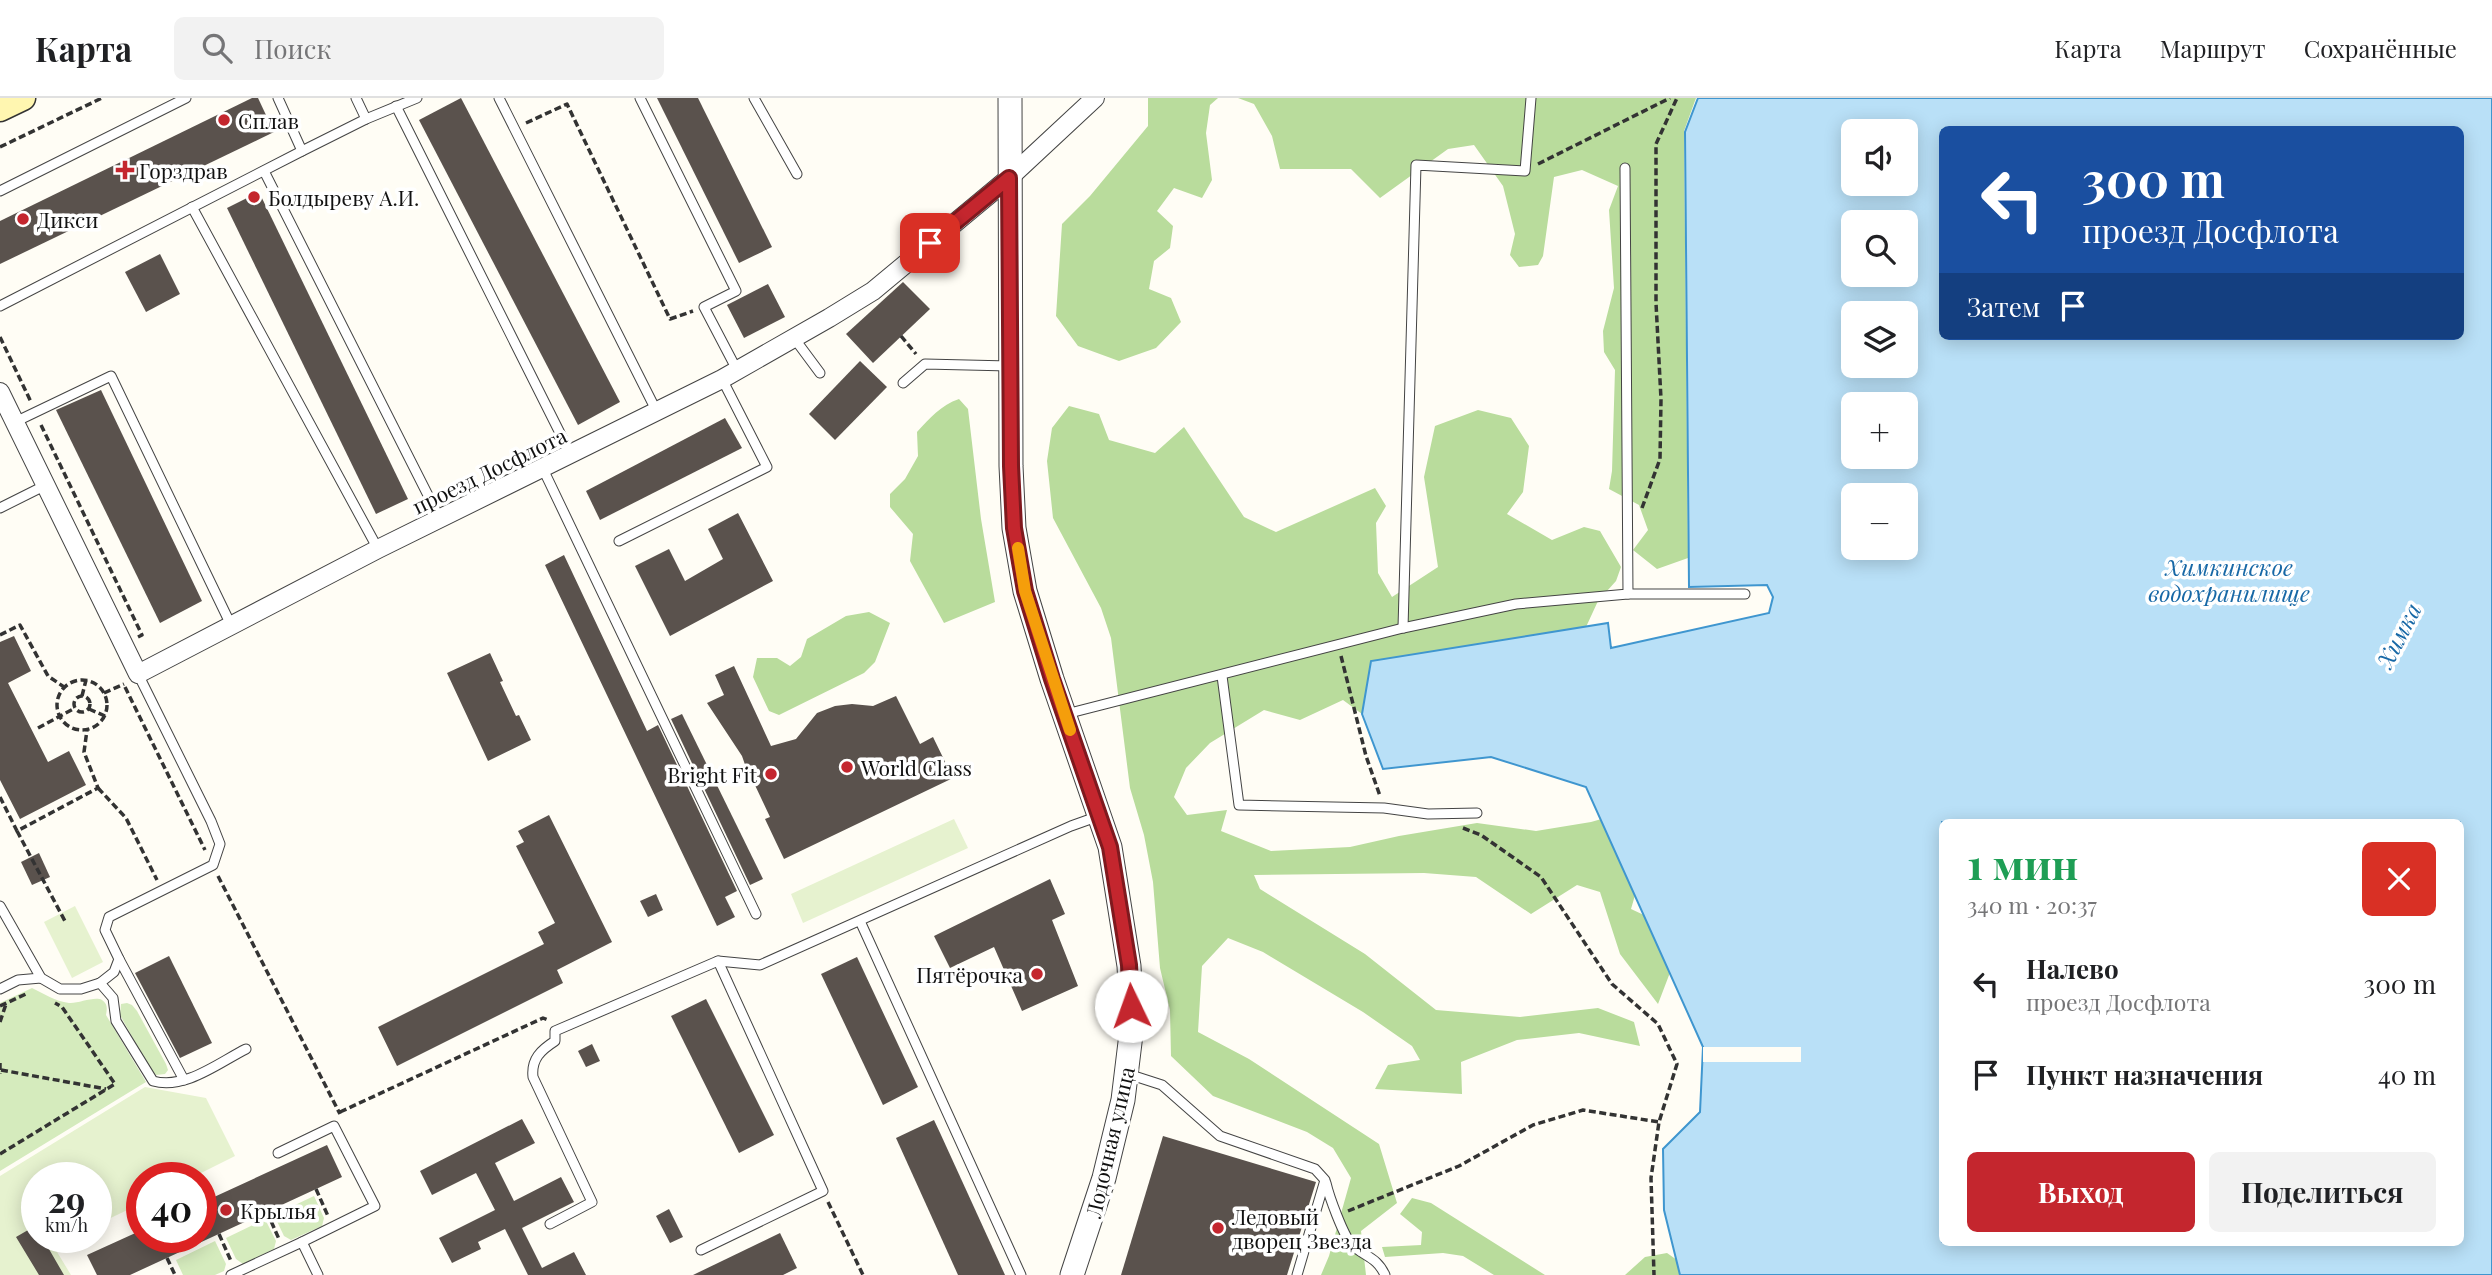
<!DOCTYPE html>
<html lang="ru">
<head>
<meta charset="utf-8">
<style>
	body { margin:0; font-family:"Playfair Display",serif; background:#f2f2f2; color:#202124; height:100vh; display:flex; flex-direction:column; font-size:26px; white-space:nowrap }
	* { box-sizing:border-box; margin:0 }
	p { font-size:23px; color:#757577 }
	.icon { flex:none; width:38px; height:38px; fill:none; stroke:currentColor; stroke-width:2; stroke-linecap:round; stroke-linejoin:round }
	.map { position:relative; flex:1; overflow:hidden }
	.side { position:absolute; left:1939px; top:721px; width:525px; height:427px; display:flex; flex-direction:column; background:#fff; border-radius:10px; box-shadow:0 4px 18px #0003 }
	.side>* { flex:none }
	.banner { position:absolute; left:1939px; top:28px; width:525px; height:214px; border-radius:10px; box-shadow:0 4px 18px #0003; background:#1a4fa0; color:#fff; overflow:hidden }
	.fabs { position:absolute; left:1841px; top:21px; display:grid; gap:14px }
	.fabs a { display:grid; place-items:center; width:77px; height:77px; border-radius:10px; background:#fff; box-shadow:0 4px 18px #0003; font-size:35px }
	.speed { position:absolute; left:21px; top:1064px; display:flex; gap:14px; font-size:35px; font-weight:700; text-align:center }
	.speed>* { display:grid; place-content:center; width:91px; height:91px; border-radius:50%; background:#fff; box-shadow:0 4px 18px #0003; line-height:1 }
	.speed small { font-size:18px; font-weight:400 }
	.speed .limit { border:10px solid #d22; background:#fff; color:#111 }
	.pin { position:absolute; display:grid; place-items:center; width:60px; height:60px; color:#fff; margin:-30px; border-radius:14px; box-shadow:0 4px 10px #0006 }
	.me { position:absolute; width:77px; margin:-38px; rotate:357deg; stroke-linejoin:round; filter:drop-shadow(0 0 5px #0008) }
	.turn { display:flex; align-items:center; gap:24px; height:147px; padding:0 28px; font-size:32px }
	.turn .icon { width:91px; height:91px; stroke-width:2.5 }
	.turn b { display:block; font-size:49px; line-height:60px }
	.then { display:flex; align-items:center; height:66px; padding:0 28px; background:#0003; gap:14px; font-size:26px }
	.round { display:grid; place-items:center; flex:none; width:74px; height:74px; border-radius:10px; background:#f2f2f2 }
	.headline { display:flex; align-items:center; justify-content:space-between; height:119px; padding:0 28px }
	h1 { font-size:42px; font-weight:700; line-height:52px; color:#1e9e55 }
	.action { display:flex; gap:14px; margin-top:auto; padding:14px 28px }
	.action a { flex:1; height:80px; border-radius:10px; background:#c4262e; color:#fff; font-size:28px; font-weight:700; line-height:80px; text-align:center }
	.action a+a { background:#f2f2f2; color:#202124 }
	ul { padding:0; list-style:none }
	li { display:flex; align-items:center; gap:21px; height:91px; padding:0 28px }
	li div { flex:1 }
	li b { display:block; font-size:26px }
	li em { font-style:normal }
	header { display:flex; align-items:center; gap:42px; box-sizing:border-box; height:98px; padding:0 35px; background:#fff; border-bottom:2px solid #e0e0e0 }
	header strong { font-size:33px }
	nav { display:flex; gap:38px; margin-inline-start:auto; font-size:24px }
	.search { width:490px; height:63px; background:#f2f2f2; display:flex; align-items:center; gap:18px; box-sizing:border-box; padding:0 24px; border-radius:10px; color:#757577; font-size:26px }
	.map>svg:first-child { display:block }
	.green { fill:#d5ebbd }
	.forest { fill:#b9dc9c }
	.pitch { fill:#e6f2cf }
	.water { fill:#b9e0f7; stroke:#3f96cf; stroke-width:2; fill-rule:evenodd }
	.pier { fill:#fffdf5 }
	.building { fill:#5a524d }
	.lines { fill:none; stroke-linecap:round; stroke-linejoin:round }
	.service-casing { stroke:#444; stroke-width:11 }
	.minor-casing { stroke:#444; stroke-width:20 }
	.tertiary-casing { stroke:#444; stroke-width:25 }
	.secondary-casing { stroke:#333; stroke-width:27 }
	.path { stroke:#333; stroke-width:3.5; stroke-dasharray:7 3.5; stroke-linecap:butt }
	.service { stroke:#fff; stroke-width:9 }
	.minor { stroke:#fff; stroke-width:18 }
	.tertiary { stroke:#fff; stroke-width:23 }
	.secondary { stroke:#fff6b0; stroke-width:24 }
	.route-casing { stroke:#7f191e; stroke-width:18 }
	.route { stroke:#c4262e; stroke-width:12 }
	.slow { stroke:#f59e0b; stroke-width:12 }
	.poi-dot { fill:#c4262e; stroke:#fff; stroke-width:2.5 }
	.labels { text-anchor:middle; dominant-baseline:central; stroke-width:7; stroke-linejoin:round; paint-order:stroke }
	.poi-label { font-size:21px; fill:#111; stroke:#fff; text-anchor:start }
	.street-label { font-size:21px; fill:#111; stroke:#fff }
	.water-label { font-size:23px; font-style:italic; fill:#1768a6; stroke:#fff }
</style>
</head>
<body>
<header>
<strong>Карта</strong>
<div class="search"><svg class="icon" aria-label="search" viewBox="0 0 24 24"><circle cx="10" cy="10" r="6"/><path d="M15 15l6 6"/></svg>Поиск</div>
<nav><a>Карта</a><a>Маршрут</a><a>Сохранённые</a></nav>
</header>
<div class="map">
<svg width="2492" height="1177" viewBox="0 0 2492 1177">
	<rect width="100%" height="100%" fill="#fffdf5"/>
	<g class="green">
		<path d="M32,890C44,896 55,903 69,905C78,906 94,898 102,902C108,906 107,911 106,917L146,984L0,1073V905Z"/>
		<path d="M127,905L132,907L137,913L166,966L168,972L165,976L156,977L150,971L120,917L121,906Z"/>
		<path d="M314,1098L324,1120L322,1128L291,1142L284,1138L274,1117Z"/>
		<path d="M265,1121L276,1143L274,1151L243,1166L236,1161L226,1140Z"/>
		<path d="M215,1143L226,1166L224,1173L215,1177H183L176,1162Z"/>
	</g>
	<g class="forest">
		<path d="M1148,0H1218L1210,7L1206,35L1212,82L1202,100L1174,90L1157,113L1173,128L1170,150L1154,163L1149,191L1171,200L1181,224L1156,250L1119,263L1078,248L1056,218L1062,126L1090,98L1148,28Z"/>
		<path d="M1238,0H1696L1684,33L1688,460L1657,471L1633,452L1648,432L1639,407L1609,391L1612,373L1615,272L1604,254L1603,233L1614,190L1609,112L1618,88L1582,72L1554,79L1543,158L1538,167L1519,169L1510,157L1515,136L1503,88L1474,47L1448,51L1380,100L1351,71H1280L1272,38L1254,6Z"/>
		<path d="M959,301L968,311L981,421L995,504L944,525L910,463L913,436L890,409V396L905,381L918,358L917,334C930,320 941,307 959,301Z"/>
		<path d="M1069,308L1099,316L1109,342L1155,355L1184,329L1244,419L1276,434L1375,390L1386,408L1376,425L1378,475L1392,499L1438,469L1424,379L1435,328L1478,312L1511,320L1529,348L1523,394L1507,416L1552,442L1584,429L1600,433L1621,469L1616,483L1598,503L1586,529L1372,563L1362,616L1343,602L1300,622L1264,612L1210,645L1186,670L1174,699L1187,717L1227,712L1221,733L1271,753L1350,749L1399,738L1477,725L1536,733L1591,724L1619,716L1638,787L1631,811L1661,825L1671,872L1658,906L1620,856L1600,794L1577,787L1531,816L1476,779L1424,775L1254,777L1260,791L1365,856L1436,912L1520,919L1598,910L1634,924L1640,948L1579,935L1517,942L1461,964L1462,996L1375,991L1388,967L1420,962L1412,948L1363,914L1263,854L1228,840L1202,868L1198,934L1249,961L1379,1046L1397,1105L1361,1133L1366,1177H1321L1329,1158L1351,1080L1333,1050L1307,1034L1213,998L1171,958L1170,912L1160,870L1153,784L1144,737L1130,690L1111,540L1101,510L1053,420L1047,363L1052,330Z"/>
		<path d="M869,514L890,525L875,564L864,575L779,617L769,613L753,579L757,560H777L790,568L801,559L807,541L846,518Z"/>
		<path d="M1412,1100L1431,1105L1545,1177H1494L1463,1158L1443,1155L1385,1159L1382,1149L1421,1147L1422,1134L1400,1116Z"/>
		<path d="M1667,1155L1677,1162L1680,1177H1625L1645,1159Z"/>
	</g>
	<g class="pitch">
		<path d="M954,721L968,750L803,825L791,796Z"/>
		<path d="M75,808L103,864L72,880L44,824Z"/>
		<path d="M145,989L206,1000L235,1058L191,1080H142V1105L96,1127V1080H37V1139H73L54,1149L71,1177H0V1078Z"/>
	</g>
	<path class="water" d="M1698,0H2492V1177H1680L1664,1112L1663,1051L1700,1014L1703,949L1586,689L1491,659L1383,671L1362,616L1371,563L1608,525L1611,550L1769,515L1773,499L1767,487L1689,489L1685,34ZM1942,32H2460V238H1942ZM1853,33H1906V86H1853ZM1853,124H1906V177H1853ZM1853,215H1906V268H1853ZM1853,306H1906V359H1853ZM1853,397H1906V450H1853ZM1942,724H2460V1144H1942Z"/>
	<rect class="pier" x="1703" y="949" width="98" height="15"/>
	<g class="building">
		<path d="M252,0H258L274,34L0,166V123Z"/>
		<path d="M461,0L620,304L578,327L419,22Z"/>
		<path d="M657,0H698L772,149L739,165Z"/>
		<path d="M259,94L408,401L376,416L227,110Z"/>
		<path d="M160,156L180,196L146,214L125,174Z"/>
		<path d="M903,184L930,211L873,265L846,236Z"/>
		<path d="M768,186L785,219L744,240L727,207Z"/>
		<path d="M860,263L887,289L835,342L809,316Z"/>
		<path d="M101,292L202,503L160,525L56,312Z"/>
		<path d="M725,320L742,350L600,422L586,393Z"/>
		<path d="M738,415L773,483L670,538L635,468L669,451L685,483L723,461L708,431Z"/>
		<path d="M564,457L647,633L658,627L737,793L725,799L735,819L717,828L545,467Z"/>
		<path d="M14,538L31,573L8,585L48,664L69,653L86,687L20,721L0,682V544Z"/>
		<path d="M490,555L503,583L500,584L516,618L519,617L531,642L488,663L447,575Z"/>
		<path d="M734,568L771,648L796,641L817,615L835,608L852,606L873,608L896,598L920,646L933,639L953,680L784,761L765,721L770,719L753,683L751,684L742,658L707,605L724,597L715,577Z"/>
		<path d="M682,616L763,781L750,787L671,621Z"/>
		<path d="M549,717L612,844L557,872L563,885L397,968L378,929L544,846L538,834L555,825L516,748L524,744L518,733Z"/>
		<path d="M39,755L50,779L32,787L21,764Z"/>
		<path d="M1050,781L1065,816L1052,822L1078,888L1022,913L994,849L950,870L934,838Z"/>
		<path d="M656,796L663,812L648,819L640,803Z"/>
		<path d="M169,858L212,945L180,960L135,875Z"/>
		<path d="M857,859L918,989L883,1007L821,876Z"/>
		<path d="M706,901L774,1037L739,1055L671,918Z"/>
		<path d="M592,946L600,963L586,969L578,953Z"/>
		<path d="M522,1021L535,1045L495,1065L514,1103L561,1079L574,1104L522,1130L542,1170L574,1154L586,1177H528L505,1131L478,1144L481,1151L452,1165L439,1140L495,1112L476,1075L432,1097L420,1073Z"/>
		<path d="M934,1022L941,1037L1005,1177H958L896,1040Z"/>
		<path d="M1163,1038L1316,1084L1287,1177H1121Z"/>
		<path d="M327,1047L342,1079L130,1177H97L87,1157L142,1132V1139H201V1105Z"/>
		<path d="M669,1111L683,1139L670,1145L656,1118Z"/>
		<path d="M35,1128L37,1139H42L64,1177H39L16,1139Z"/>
		<path d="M780,1135L797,1170L783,1177H693Z"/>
	</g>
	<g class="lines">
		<defs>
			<g id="service">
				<path d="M278,0L302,53"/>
				<path d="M356,0L366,21"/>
				<path d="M499,0L657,314"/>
				<path d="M640,0L736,193L704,209L737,272"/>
				<path d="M754,0L797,76"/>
				<path d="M396,8L571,357"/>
				<path d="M264,73L440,421"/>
				<path d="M0,93L186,0"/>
				<path d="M192,109L378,451"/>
				<path d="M0,208L302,53L366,21L417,0"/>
				<path d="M794,240L820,275"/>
				<path d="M903,285L925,266L1009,268"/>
				<path d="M15,324L111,278L231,527"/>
				<path d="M543,371L756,816"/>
				<path d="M0,410L46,387"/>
				<path d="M619,443L767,369L722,281"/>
				<path d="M1628,496H1745"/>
				<path d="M1403,530L1416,67L1525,73L1531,0"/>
				<path d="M1222,578L1239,707L1384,710L1428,716L1477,715"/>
				<path d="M1066,616L1403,530L1516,506L1628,496L1625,70"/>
				<path d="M0,808L41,880L60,891H81L100,885L114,874L119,861L105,832L109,819L213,767L220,746L211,723L138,576"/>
				<path d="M860,823L1021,1177"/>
				<path d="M119,861L184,982"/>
				<path d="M100,885L113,900L116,923L153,983C185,992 218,965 246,951"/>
				<path d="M0,891L18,882L41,880"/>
				<path d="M1128,976L1162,987L1220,1038L1315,1071L1325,1082L1297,1177"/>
				<path d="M278,1055L334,1028L375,1108L302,1144"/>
				<path d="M1326,1085C1329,1098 1343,1137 1352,1147C1365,1159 1377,1159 1385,1177"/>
				<path d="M550,1126L592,1104L533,979C531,961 541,952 555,943V933L718,863L760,867L1071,728L1099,718"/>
				<path d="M701,1152L823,1093L718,863"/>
				<path d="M231,1177L302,1144L318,1177"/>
			</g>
			<path id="minor" d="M0,294L138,576L378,451L722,281L829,220L873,193L1009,80L1095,0"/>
			<path id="tertiary" d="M1010,0L1011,368L1014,430L1025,493L1052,581L1110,749L1129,868L1132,928L1123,1002L1104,1080L1072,1177"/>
			<path id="secondary" d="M0,11L23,0"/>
		</defs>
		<use href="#service" class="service-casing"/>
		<use href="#minor" class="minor-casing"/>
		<use href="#tertiary" class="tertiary-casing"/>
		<use href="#secondary" class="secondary-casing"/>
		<g class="path">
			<path d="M526,25L567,6L670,221L693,213"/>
			<path d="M0,49L102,0"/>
			<path d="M1538,66L1670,0"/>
			<path d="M901,238L916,256"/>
			<path d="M0,239L31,304"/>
			<path d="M41,327L142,537L138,539"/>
			<path d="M1642,410L1660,361L1661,301L1656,205V46L1677,0"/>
			<path d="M0,537L20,527L48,578L64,589"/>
			<path d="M1341,558L1366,658L1380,698"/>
			<circle cx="82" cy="607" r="25"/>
			<path d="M125,589L205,752"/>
			<path d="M104,595L124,586"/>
			<path d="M82,598L86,582"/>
			<circle cx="82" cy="606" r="8"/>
			<path d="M89,611L105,618"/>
			<path d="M38,630L75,610"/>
			<path d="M98,690L126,720L157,782"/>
			<path d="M0,699L17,733L98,690L84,654L87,632"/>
			<path d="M1463,730L1481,737L1541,779L1612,886L1658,926L1677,966L1659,1024L1651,1080L1654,1177"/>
			<path d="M17,733L66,825"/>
			<path d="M218,778L340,1016"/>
			<path d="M0,908L26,896"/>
			<path d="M0,924L6,906"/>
			<path d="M0,965V976"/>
			<path d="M1,972L106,991"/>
			<path d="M340,1014L543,920L548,922"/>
			<path d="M0,1056L115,986L62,909L55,905"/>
			<path d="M316,1091L328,1118"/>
			<path d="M828,1104L863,1177"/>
			<path d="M1348,1113L1459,1068L1533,1027L1583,1012L1659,1024"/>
			<path d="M267,1114L279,1141"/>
			<path d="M219,1136L231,1163"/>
			<path d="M167,1160L175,1177"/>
		</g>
		<use href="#service" class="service"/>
		<use href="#minor" class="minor"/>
		<use href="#tertiary" class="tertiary"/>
		<use href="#secondary" class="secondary"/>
	</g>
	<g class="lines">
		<defs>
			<path id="route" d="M930,145L1009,80L1011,368L1014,430L1025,493L1052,581L1110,749L1129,867L1131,908"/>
		</defs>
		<use href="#route" class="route-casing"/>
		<use href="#route" class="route"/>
		<path class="slow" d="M1018,450L1025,493L1070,632"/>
	</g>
	<g class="poi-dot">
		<circle cx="224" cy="22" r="7"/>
		<path d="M121.5 61.5h7v7h7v7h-7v7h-7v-7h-7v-7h7z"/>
		<circle cx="254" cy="99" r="7"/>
		<circle cx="23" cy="121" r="7"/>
		<circle cx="847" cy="669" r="7"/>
		<circle cx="771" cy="676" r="7"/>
		<circle cx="1037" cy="876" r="7"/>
		<circle cx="226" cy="1112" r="7"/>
		<circle cx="1218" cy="1130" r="7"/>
	</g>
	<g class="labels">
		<g class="poi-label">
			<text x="238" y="22">Сплав</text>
			<text x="139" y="72">Горздрав</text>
			<text x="268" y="99">Болдыреву А.И.</text>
			<text x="37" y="121">Дикси</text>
			<text x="861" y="669">World Class</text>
			<text x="757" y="676" text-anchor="end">Bright Fit</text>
			<text x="1023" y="876" text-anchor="end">Пятёрочка</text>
			<text x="240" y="1112">Крылья</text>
			<text x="1232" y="1118">Ледовый<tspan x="1232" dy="24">дворец Звезда</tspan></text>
		</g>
		<g class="street-label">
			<text transform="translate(489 372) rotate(-26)">проезд Досфлота</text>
			<text transform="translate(1109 1044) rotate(-77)">Лодочная улица</text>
		</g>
		<g class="water-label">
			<text x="2229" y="468">Химкинское<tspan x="2229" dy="26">водохранилище</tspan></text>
			<text transform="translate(2398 537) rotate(-63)">Химка</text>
		</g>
	</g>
</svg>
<div class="fabs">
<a><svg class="icon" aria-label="sound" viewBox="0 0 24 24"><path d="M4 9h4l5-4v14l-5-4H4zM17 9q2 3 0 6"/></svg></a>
<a><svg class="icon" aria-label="search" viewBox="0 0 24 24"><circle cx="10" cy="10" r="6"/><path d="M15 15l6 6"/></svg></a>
<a><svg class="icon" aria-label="layers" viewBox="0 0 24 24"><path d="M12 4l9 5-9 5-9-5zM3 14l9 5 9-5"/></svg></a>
<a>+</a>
<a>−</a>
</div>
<div class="speed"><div>29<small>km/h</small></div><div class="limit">40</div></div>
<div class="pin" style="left:930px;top:145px;background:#d93025"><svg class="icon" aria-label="arrive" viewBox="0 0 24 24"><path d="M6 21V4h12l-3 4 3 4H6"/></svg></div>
<svg class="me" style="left:1131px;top:908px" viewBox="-20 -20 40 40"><circle r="19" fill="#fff"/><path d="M0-13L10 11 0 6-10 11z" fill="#c4262e"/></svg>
<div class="banner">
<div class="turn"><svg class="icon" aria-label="left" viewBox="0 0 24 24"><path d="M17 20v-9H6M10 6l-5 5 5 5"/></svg><div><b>300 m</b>проезд Досфлота</div></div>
<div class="then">Затем<svg class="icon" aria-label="arrive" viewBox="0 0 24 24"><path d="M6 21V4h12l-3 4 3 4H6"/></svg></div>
</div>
<section class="side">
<div class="headline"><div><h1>1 мин</h1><p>340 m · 20:37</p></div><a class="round" style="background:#d93025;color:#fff"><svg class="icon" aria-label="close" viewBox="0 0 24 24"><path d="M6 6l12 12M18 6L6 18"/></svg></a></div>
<ul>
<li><svg class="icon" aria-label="left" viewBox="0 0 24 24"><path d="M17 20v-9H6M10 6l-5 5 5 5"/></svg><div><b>Налево</b><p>проезд Досфлота</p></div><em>300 m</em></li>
<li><svg class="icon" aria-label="arrive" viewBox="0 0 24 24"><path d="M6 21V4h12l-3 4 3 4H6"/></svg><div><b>Пункт назначения</b></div><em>40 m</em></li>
</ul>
<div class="action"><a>Выход</a><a>Поделиться</a></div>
</section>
</div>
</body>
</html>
